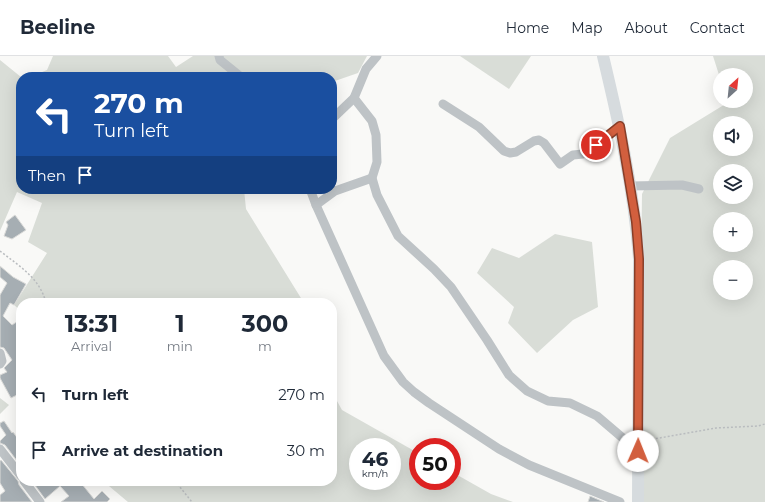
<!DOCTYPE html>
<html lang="en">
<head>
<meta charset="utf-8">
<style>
	body { margin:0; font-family:Montserrat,sans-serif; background:#f6f6f7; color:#1f2937; height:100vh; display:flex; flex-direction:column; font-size:15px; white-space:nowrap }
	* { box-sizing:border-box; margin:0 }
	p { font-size:13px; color:#747a83 }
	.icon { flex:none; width:22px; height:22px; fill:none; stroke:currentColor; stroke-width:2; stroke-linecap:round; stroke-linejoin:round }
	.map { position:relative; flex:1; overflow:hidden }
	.side { position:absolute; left:16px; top:242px; width:321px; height:188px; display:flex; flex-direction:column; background:#fff; border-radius:16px; box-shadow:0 4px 16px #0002 }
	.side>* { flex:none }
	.banner { position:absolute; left:16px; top:16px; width:321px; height:122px; border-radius:16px; box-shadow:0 4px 16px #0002; background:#1a4fa0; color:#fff; overflow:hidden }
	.needle { width:26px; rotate:27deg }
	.controls { position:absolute; left:713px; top:12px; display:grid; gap:8px }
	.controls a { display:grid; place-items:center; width:40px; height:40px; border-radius:50%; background:#fff; box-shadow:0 4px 16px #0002; font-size:20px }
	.speed { position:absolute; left:349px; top:382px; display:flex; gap:8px; font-size:20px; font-weight:700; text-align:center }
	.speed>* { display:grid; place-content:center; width:52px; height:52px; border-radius:50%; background:#fff; box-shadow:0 4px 16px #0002; line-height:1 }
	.speed small { font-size:10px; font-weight:400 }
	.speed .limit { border:6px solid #d22; background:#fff; color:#111 }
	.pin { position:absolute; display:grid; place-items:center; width:34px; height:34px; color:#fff; margin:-17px; border:2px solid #fff; border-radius:50%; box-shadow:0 1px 4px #0007 }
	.me { position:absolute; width:44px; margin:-22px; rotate:1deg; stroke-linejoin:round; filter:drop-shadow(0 0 3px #0008) }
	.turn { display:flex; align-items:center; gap:14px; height:84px; padding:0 12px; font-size:18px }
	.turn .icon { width:52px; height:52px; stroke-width:2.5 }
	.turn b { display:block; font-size:28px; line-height:34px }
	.then { display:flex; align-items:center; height:38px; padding:0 12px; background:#0003; gap:8px; font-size:15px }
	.eta { display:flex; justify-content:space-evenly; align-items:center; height:68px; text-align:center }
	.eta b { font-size:24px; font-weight:700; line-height:28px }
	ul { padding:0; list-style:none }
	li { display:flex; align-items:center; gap:12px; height:56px; padding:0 12px }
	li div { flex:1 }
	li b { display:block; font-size:15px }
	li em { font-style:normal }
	header { display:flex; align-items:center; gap:24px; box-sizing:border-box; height:56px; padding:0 20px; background:#fff; border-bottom:1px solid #e0e1e3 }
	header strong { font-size:19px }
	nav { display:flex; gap:22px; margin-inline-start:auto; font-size:14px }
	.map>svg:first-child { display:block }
	.green { fill:#d9ddd7; fill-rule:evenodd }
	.building { fill:#a6aeb3; stroke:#dbdbd9 }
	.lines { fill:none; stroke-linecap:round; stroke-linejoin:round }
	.path { stroke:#b9bcbf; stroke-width:1.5; stroke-dasharray:2 2; stroke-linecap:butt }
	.street { stroke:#bec3c6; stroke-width:9 }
	.secondary { stroke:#d6dbde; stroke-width:12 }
	.route-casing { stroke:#883e28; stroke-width:10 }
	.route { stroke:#d25f3e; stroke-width:7 }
</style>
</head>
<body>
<header>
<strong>Beeline</strong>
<nav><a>Home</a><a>Map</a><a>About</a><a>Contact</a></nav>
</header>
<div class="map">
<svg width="765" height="446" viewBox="0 0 765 446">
	<rect width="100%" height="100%" fill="#f9f9f7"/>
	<g class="green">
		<path d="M53,0H168L176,11L193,0H367L358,17L332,26V21H30L47,14Z"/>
		<path d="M460,0H531L509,33Z"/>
		<path d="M713,0H765V446H638L642,138L670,82L727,47V45H746V19H720V22ZM720,67H746V93H720ZM720,115H746V141H720ZM720,163H746V189H720ZM720,211H746V237H720Z"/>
		<path d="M0,4L21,21V133H244L246,153L304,247H21V255L14,249L47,197L28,186L42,147L17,136L0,175Z"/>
		<path d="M555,178L592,186L598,251L573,264L537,297L508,267L514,251L477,217L492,192L519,202Z"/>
		<path d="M332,336L342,354L418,397V425H452V416L491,438L513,446H128L103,425H332ZM358,391H392V425H358Z"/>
		<path d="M0,342L9,349L0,358Z"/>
	</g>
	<g class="building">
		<path d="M15,159L26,174L12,183L4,180L8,169L6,166Z"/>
		<path d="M0,210L13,221L26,228L14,249L10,247L3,260L12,269L21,263V335L18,336L19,338L11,342L0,322V319L7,316L4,312L12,304L4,292L0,291V239L7,227L0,221Z"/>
		<path d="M4,365L12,377L13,376L21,387V410L5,389L0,387V385L6,379L0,370V367Z"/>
		<path d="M1,404L18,425L19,429L32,446H0V439L5,435L0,427V405Z"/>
		<path d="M32,425H77L80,428L81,427L94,443L102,435L110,443L107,446H61L69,440L60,430L45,443Z"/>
		<path d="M590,440L604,446H588Z"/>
	</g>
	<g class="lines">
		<g class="path">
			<path d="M0,195C19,210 40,222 46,247"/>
			<path d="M648,384L716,372L758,370L765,368"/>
			<path d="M175,425L192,446"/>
		</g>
		<g class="street">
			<path d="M219,0L220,4L241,21"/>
			<path d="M354,42L372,65L376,79L377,106L372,122L377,139L398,180L434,213L451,231L487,284L509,319L527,335L548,345L570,347L597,360L638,395"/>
			<path d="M443,48L479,71L504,95L510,97L516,96L534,85L539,84L544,87L560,108L573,99L583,98L620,70"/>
			<path d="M332,63L354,42L366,13L377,0"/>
			<path d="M630,130L682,129L699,133"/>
			<path d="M310,133L316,149L384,300L403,326L414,336L429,347L499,393L529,409L620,446"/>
			<path d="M316,149L335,135L372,122"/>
			<path d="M0,297L2,305L0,308"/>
			<path d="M0,393L21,420"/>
			<path d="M24,425L40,446"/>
		</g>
		<path class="secondary" d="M603,0C619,67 634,134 639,203L638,446"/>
	</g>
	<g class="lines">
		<defs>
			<path id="route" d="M596,89L620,70L636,166L639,203L638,395"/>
		</defs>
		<use href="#route" class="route-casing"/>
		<use href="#route" class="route"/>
	</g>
</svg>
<div class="controls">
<a><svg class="needle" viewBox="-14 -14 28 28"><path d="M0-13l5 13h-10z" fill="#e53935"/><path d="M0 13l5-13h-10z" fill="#747a83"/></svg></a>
<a><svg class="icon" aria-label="sound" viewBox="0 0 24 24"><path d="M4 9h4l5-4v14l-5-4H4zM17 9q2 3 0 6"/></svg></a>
<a><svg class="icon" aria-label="layers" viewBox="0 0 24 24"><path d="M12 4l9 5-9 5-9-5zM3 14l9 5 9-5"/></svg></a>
<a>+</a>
<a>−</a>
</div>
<div class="speed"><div>46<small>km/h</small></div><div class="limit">50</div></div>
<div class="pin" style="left:596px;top:89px;background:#d93025"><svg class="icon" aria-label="arrive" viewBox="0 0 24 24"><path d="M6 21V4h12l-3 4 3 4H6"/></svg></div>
<svg class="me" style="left:638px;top:395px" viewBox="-20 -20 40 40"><circle r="19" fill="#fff"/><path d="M0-13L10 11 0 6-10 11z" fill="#d25f3e"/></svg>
<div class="banner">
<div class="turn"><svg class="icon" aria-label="left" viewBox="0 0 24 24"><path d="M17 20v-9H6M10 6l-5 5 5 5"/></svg><div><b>270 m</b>Turn left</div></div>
<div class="then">Then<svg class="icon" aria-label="arrive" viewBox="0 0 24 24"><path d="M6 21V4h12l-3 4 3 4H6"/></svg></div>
</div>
<section class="side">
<div class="eta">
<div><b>13:31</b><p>Arrival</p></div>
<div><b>1</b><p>min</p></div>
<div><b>300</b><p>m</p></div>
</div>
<ul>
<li><svg class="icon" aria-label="left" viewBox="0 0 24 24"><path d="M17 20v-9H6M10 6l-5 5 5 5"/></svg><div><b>Turn left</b></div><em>270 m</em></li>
<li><svg class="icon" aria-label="arrive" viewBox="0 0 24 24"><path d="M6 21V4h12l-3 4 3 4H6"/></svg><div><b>Arrive at destination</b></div><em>30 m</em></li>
</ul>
</section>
</div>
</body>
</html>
